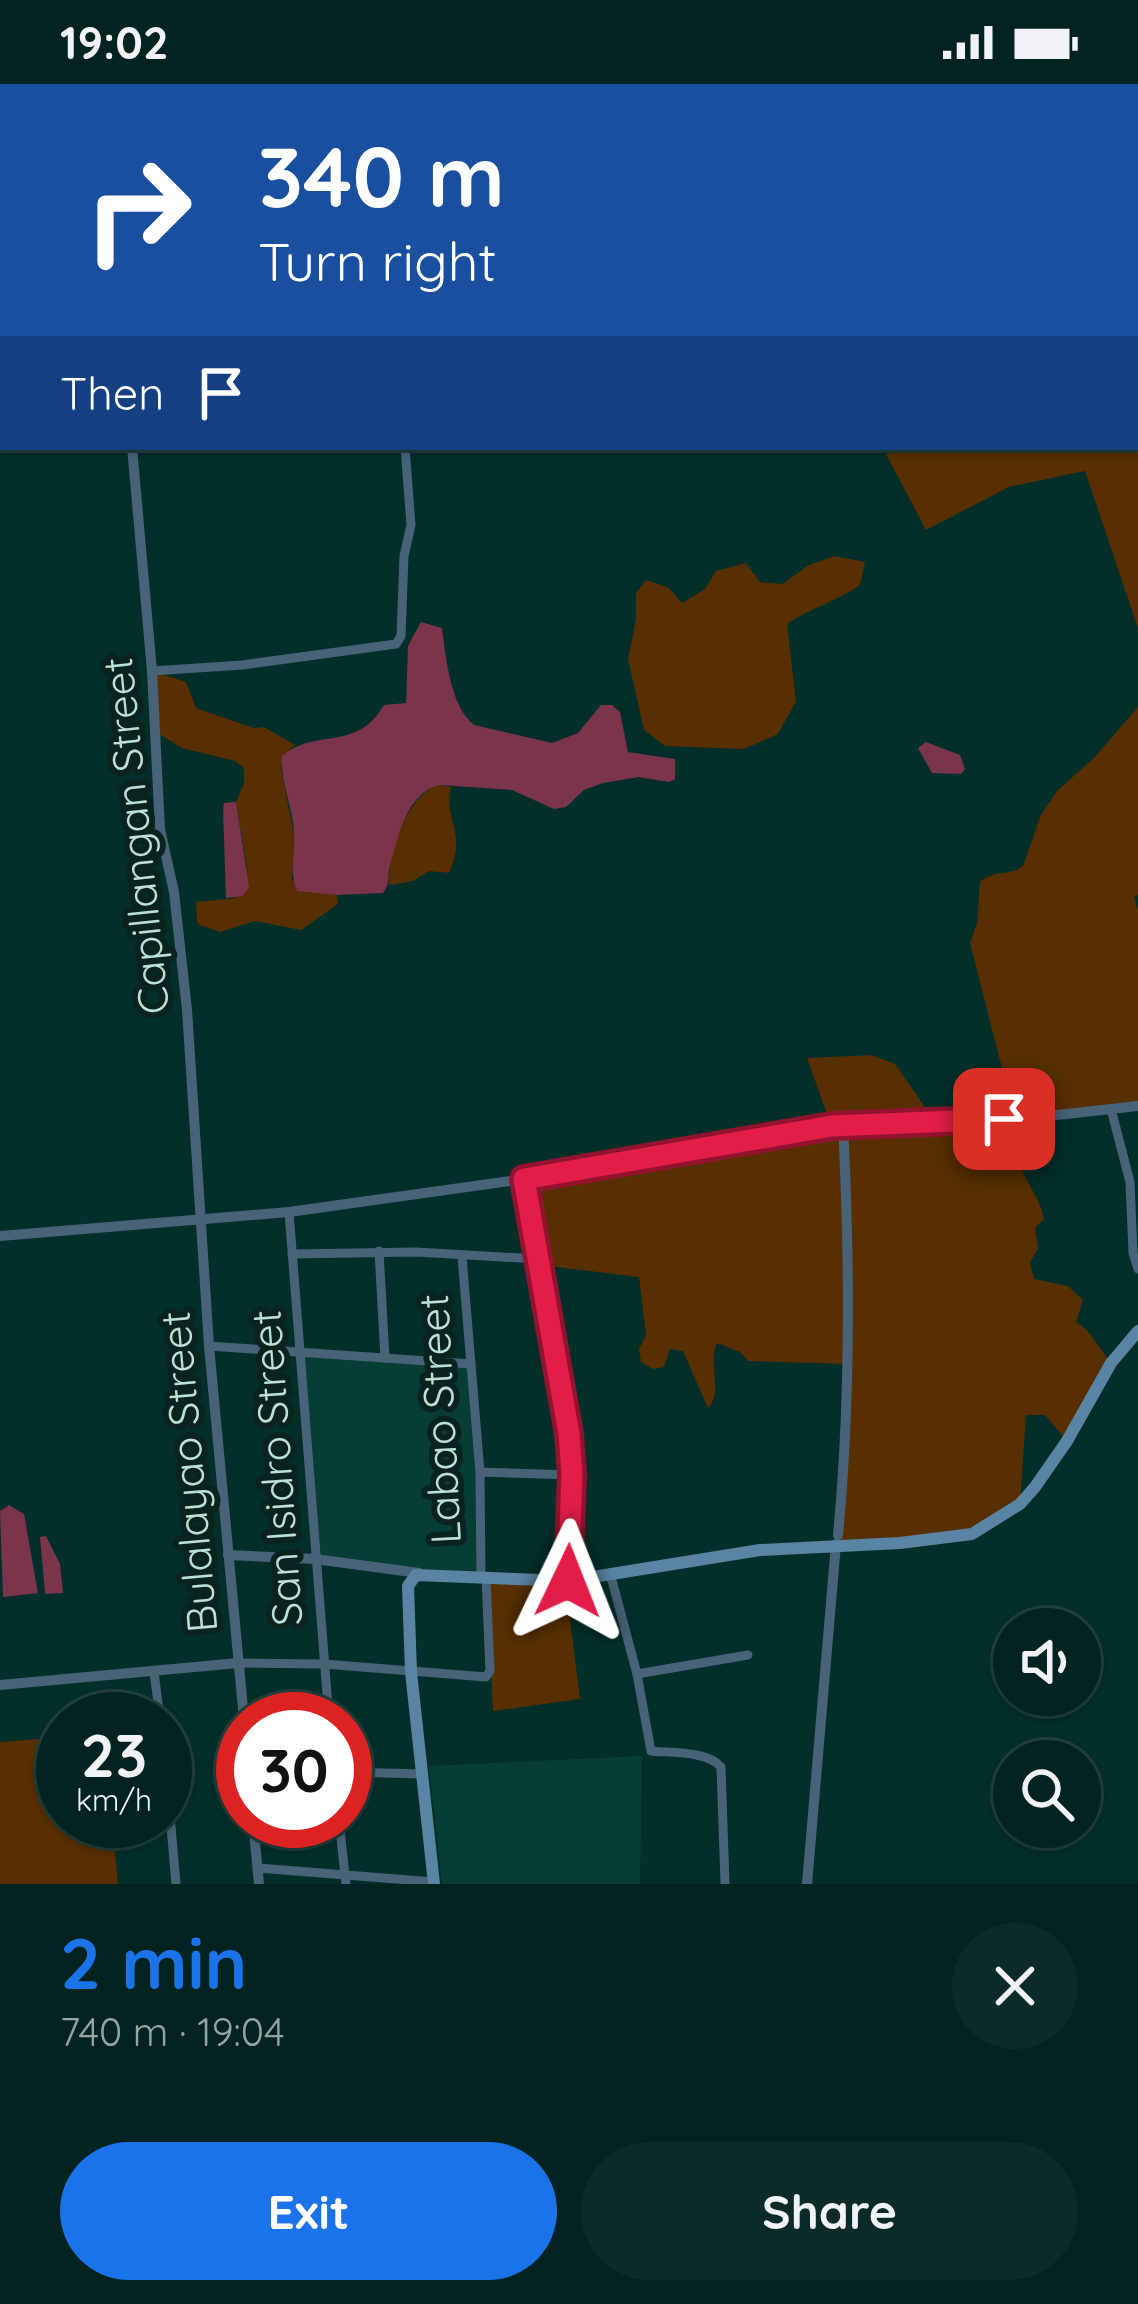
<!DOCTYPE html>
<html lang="en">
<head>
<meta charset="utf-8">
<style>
	body { margin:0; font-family:Quicksand,sans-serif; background:#0c2b28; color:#f1f3f6; height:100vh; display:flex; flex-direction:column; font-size:45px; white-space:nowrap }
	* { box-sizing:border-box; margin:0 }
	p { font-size:39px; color:#96a4a4 }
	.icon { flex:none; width:66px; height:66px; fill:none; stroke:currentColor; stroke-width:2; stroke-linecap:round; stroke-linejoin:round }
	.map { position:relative; height:1800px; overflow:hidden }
	.panel { display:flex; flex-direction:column; background:#02231f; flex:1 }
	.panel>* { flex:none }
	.top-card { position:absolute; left:0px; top:0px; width:1140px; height:366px; box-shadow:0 3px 9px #0004,0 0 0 3px #23403d; background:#1a4fa0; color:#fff; overflow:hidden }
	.fabs { position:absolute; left:993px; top:1524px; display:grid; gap:24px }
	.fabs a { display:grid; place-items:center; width:108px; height:108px; border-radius:50%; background:#02231f; box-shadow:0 3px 9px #0004,0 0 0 3px #23403d; font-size:60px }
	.speed { position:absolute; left:36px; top:1608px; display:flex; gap:24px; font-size:60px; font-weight:700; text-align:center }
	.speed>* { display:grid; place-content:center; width:156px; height:156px; border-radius:50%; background:#02231f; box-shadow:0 3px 9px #0004,0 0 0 3px #23403d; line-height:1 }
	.speed small { font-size:30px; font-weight:400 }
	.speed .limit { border:18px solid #d22; background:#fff; color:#111 }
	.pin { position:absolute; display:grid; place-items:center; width:102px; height:102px; color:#fff; margin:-51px; border-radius:24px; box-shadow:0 6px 18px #0006 }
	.me { position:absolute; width:132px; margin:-66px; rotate:2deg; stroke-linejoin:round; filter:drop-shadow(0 0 9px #0008) }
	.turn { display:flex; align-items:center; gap:42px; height:252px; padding:0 60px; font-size:54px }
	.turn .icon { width:156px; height:156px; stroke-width:2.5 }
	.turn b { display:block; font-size:84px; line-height:102px }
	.then { display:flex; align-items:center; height:114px; padding:0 60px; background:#0003; gap:24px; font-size:45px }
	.round { display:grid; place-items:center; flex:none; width:126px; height:126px; border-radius:63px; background:#0c2b28 }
	.headline { display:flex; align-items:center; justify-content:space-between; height:204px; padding:0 60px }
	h1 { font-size:72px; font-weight:700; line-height:90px; color:#1a73e8 }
	.cta { display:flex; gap:24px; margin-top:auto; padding:24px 60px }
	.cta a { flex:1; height:138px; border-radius:72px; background:#1a73e8; color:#fff; font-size:48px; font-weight:700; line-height:138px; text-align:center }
	.cta a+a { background:#0c2b28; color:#f1f3f6 }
	.status { display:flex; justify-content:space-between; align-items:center; height:84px; padding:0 60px; background:#02231f; direction:ltr }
	.status svg { height:33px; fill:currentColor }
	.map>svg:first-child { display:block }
	.built { fill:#083d36 }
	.green { fill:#572f01 }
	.water { fill:#7a344b }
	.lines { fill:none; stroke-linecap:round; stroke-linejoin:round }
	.minor { stroke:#486377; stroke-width:9 }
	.tertiary { stroke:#486377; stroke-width:10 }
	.secondary { stroke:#5984a4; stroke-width:12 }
	.route-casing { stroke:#92132f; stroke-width:30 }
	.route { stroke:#e11d48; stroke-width:21 }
	.labels { text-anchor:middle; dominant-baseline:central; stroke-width:12; stroke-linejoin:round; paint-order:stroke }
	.street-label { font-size:42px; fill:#bce1da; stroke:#0a231f }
</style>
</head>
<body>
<div class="status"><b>19:02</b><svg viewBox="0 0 49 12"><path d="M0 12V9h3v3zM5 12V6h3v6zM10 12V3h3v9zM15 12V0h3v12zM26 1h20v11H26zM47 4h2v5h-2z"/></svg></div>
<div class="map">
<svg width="1138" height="1800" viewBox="0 0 1138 1800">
	<rect width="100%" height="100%" fill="#022f29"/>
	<g class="built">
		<path d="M301,1267L471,1280L481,1493L315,1475Z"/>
		<path d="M642,1672L640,1800H442L429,1682Z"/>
	</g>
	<g class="green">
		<path d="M826,0H1082L828,3Z"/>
		<path d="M1138,335V544L1085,387L1009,403L926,446L886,370L935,363H1137Z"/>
		<path d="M834,472L865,478L860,501C836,518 810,524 787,540L796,617L778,650L744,665L665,662L644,646L628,575L636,535V509L646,496L669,504L682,519L705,505L716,487L746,479L760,498L783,500L807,482Z"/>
		<path d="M152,587L186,598L196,624L254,644L264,643L295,661L283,672L281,685L294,750L292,796L337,811L338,820L301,846L255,837L220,848L197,840L196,818L236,814L247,784L236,718L244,699V684L235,677L182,664L156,648Z"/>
		<path d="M1138,623V811L1134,813L1138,826V1022L1015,1035L970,859L977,840L980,798C996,784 1009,793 1023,782L1041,731L1057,707L1094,674Z"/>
		<path d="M439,701L451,703C443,736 468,749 449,789L429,787L413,797L389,801C388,770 406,711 439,701Z"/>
		<path d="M872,971L895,980L935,1037L1004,1035L1003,1066L1020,1077C1025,1100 1040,1112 1044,1135L1035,1144L1038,1164L1030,1179L1034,1195L1068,1202L1083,1216L1076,1238L1087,1246L1111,1279L1067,1357L1045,1331H1026L1020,1420L972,1450L836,1460L848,1280L748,1277L740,1268L717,1259C707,1281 724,1308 708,1324L683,1267L670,1265L664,1283L653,1285L641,1278L639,1265L646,1251L639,1193L548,1182L524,1095L831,1041L807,974Z"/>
		<path d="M565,1494L580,1615L493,1627L487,1495Z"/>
		<path d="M63,1653V1737H112L118,1800H0V1658Z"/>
	</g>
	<g class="water">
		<path d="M421,538L442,544C446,573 450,622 474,641L552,659L578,649L601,621H612L620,628L628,668L675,675V695L669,698L639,693L603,699L584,706L566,723L554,725L512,706L439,701C405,711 399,752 390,781C387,793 391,798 383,809L337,811L297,807C289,787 295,769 294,749C293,722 280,699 282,672C316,643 356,669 384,621L406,619L408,562Z"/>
		<path d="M926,658L960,671L965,685L961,690L932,689L918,664Z"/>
		<path d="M236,718L249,803L243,812L226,814L223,725L224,719Z"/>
		<path d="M9,1421L24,1430L38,1509L3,1513L0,1427Z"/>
		<path d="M46,1452L60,1480L63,1509L45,1510L40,1453Z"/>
	</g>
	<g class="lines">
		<g class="minor">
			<path d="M677,0V3"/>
			<path d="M152,587L242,581L396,560L401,552L404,472L411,441L405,363"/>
			<path d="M1111,1025L1130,1098L1133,1169L1138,1185"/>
			<path d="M524,1095L569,1350L572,1391L568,1497"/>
			<path d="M289,1128L329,1635"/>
			<path d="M379,1167L385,1274"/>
			<path d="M292,1170L416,1168L538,1175"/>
			<path d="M462,1173L480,1388L481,1493"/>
			<path d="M209,1262L471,1280"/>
			<path d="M480,1388L572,1391"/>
			<path d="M610,1489L637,1590L651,1667C673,1669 707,1667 721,1683L725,1800"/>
			<path d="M238,1579L324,1580L486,1593L490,1587L486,1494"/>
			<path d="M154,1588L160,1635"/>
			<path d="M637,1590L748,1571"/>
			<path d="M165,1673L176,1800"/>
			<path d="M345,1688L423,1690"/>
			<path d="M339,1737L346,1800"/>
			<path d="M258,1784L434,1798"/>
		</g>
		<g class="tertiary">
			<path d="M1137,96H1138"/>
			<path d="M132,363L152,587L160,745L174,808L187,926L209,1262L244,1635"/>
			<path d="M0,1152L289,1128L524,1095L832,1042L1039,1033L1138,1022"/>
			<path d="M838,1451C851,1314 850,1178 843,1041"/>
			<path d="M228,1471L315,1475L419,1489"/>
			<path d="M0,1601L238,1579"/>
			<path d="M253,1737L259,1800"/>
			<path d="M807,1800L836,1460"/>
		</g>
		<path class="secondary" d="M434,1800L411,1588L408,1502L416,1491L568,1497L760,1466L900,1459L972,1450L1020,1420L1035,1403L1067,1357L1111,1279L1138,1247"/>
	</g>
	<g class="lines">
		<defs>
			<path id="route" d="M568,1497L572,1391L569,1350L524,1095L832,1042L1004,1035"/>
		</defs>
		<use href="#route" class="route-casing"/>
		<use href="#route" class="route"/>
	</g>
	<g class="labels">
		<g class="street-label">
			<text transform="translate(135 752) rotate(-96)">Capillangan Street</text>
			<text transform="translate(439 1335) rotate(-93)">Labao Street</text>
			<text transform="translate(276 1384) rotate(-94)">San Isidro Street</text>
			<text transform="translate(188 1388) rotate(-95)">Bulalayao Street</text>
		</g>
	</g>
</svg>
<div class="fabs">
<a><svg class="icon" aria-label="sound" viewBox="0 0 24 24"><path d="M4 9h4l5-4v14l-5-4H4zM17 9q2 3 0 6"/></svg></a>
<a><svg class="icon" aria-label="search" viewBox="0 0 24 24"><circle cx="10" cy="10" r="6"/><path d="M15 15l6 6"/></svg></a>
</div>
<div class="speed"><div>23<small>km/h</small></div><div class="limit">30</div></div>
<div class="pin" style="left:1004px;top:1035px;background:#d93025"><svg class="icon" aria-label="arrive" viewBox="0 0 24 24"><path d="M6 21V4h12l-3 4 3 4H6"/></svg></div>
<svg class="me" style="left:568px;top:1497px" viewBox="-20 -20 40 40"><path d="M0-17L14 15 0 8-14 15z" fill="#e11d48" stroke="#fff" stroke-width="4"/></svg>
<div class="top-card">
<div class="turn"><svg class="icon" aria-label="right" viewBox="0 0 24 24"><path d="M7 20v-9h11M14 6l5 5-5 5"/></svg><div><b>340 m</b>Turn right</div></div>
<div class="then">Then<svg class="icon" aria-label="arrive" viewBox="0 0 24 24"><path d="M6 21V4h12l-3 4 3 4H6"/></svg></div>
</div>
</div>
<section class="panel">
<div class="headline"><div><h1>2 min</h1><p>740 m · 19:04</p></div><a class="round"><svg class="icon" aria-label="close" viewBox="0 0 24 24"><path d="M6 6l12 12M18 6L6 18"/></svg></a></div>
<div class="cta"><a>Exit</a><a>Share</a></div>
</section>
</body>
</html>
